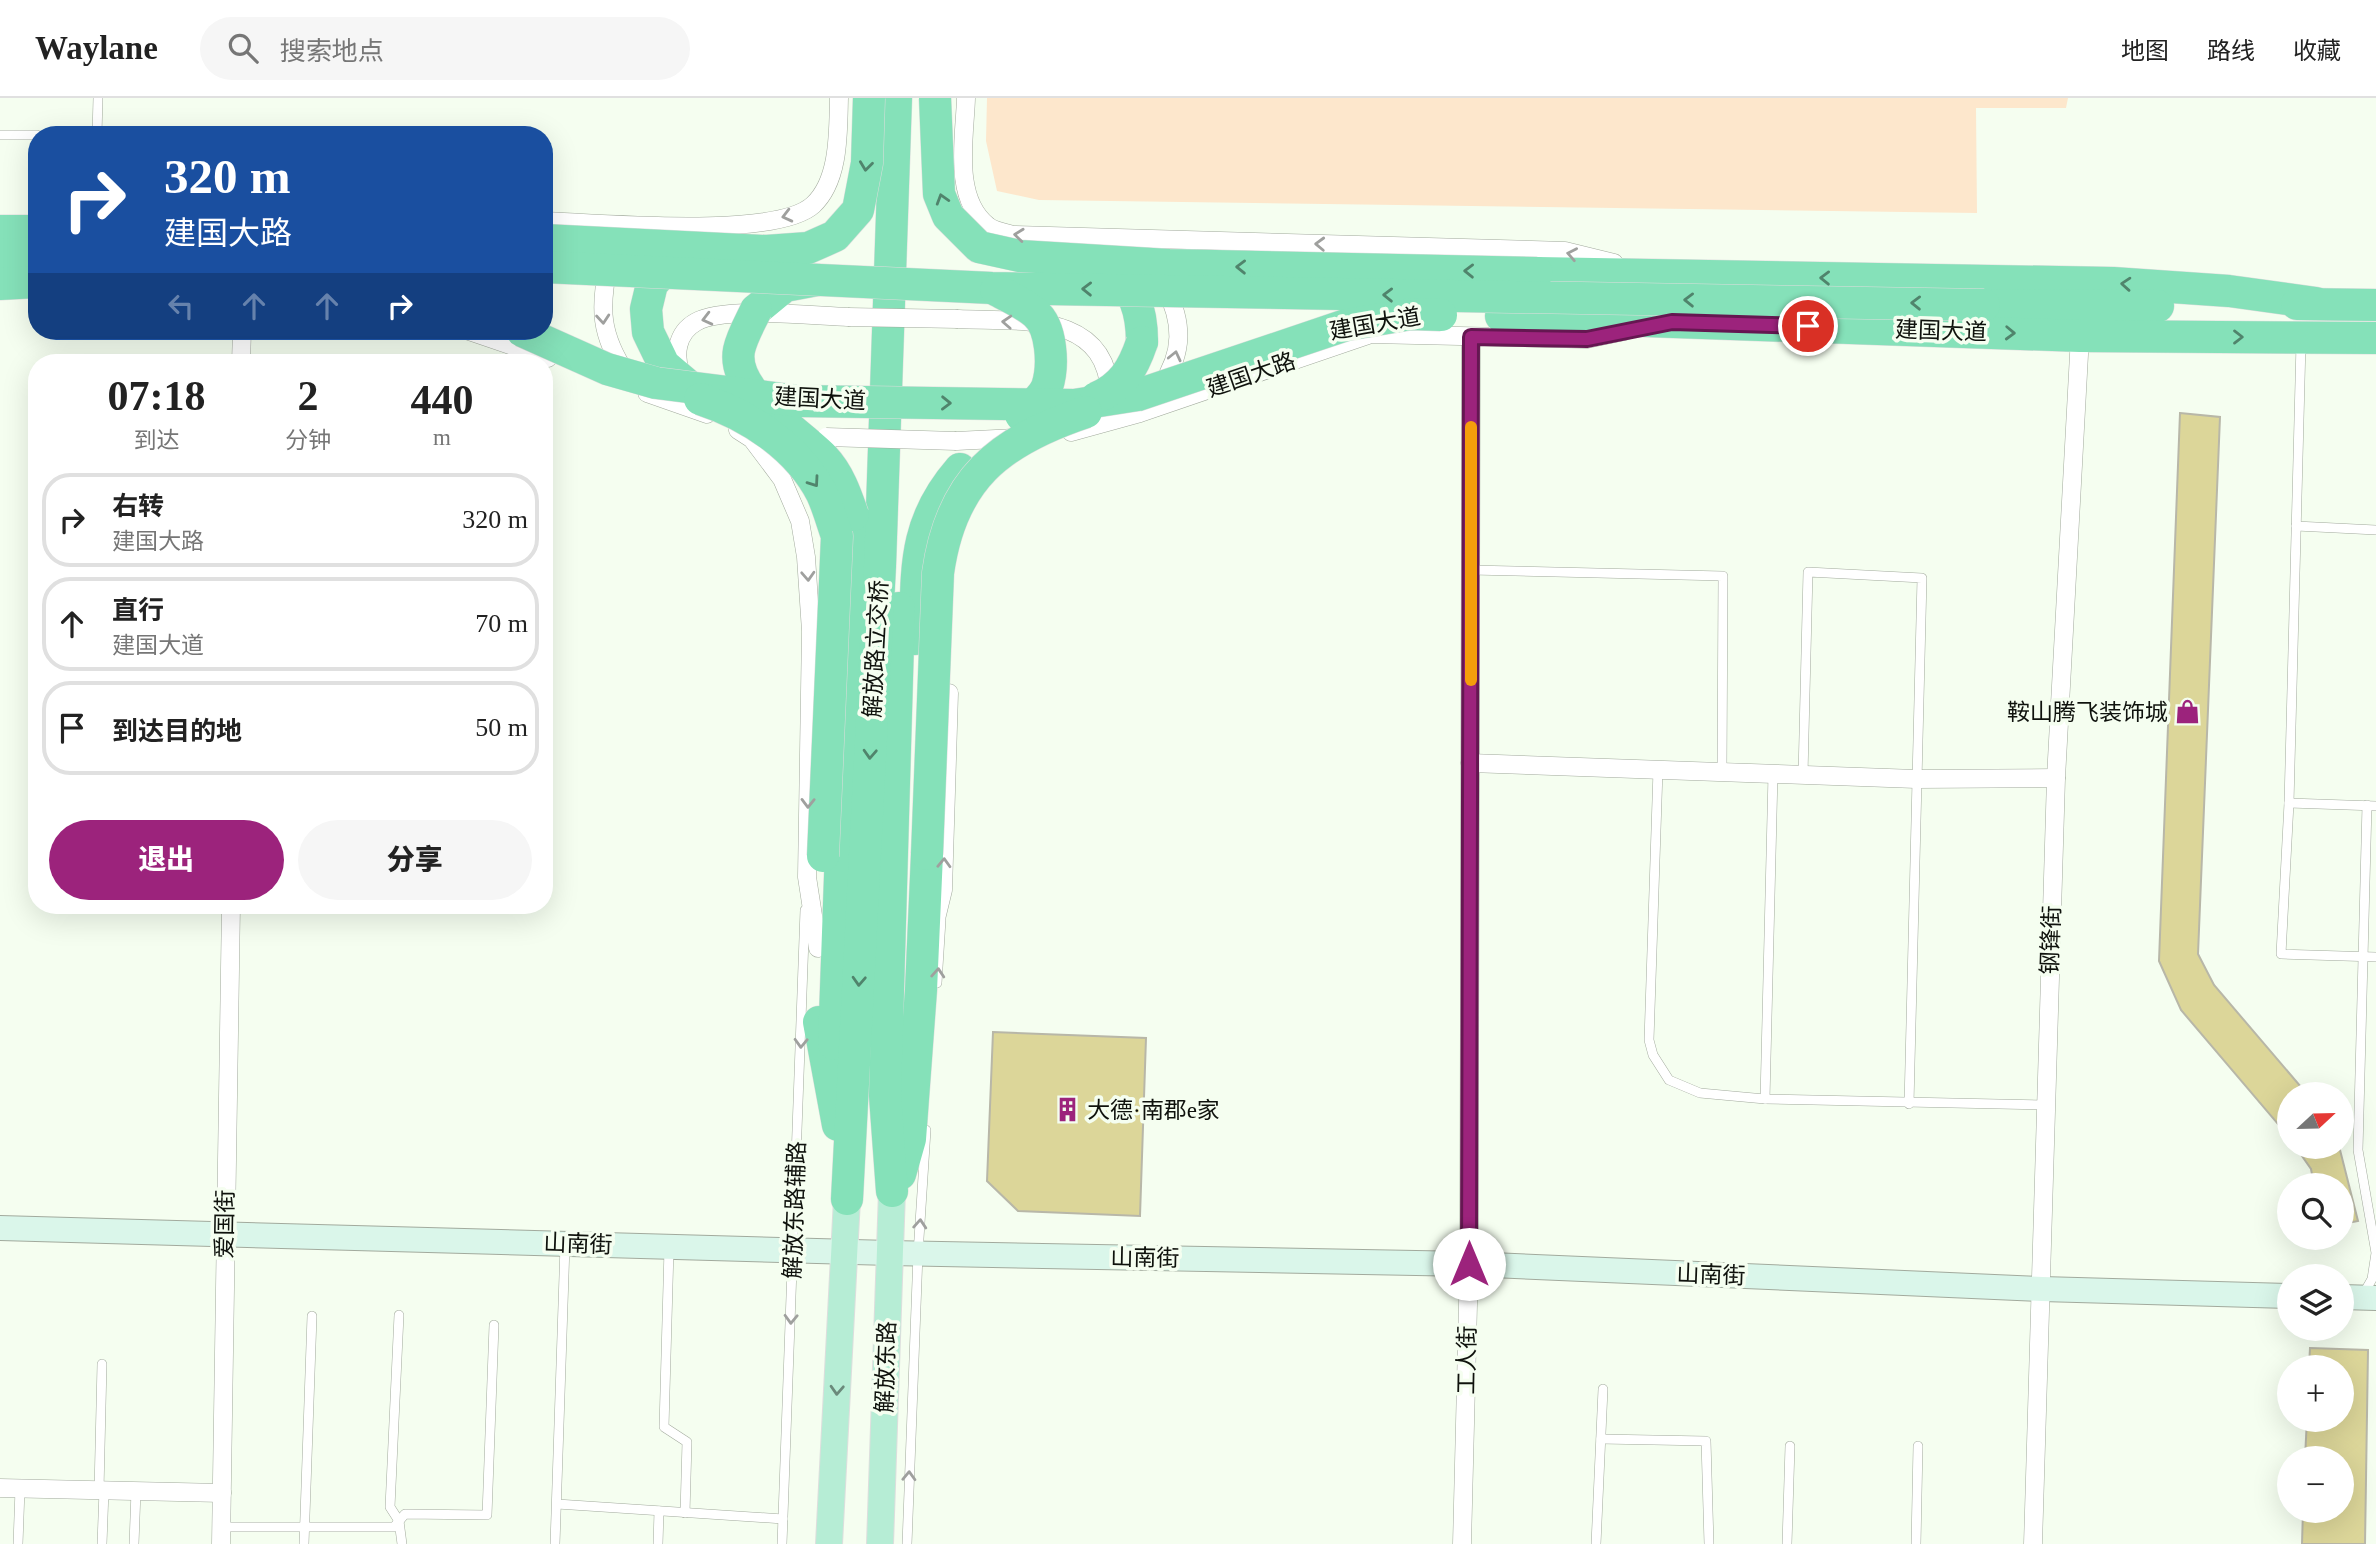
<!DOCTYPE html>
<html lang="zh">
<head>
<meta charset="utf-8">
<style>
	body { margin:0; font-family:"Times New Roman","Noto Sans SC",serif; background:#f6f6f6; color:#222; height:100vh; display:flex; flex-direction:column; font-size:26px; white-space:nowrap }
	* { box-sizing:border-box; margin:0 }
	p { font-size:23px; color:#767676 }
	.icon { flex:none; width:38px; height:38px; fill:none; stroke:currentColor; stroke-width:2; stroke-linecap:round; stroke-linejoin:round }
	.map { position:relative; flex:1; overflow:hidden }
	.panel { position:absolute; left:28px; top:256px; width:525px; height:560px; display:flex; flex-direction:column; background:#fff; border-radius:28px; box-shadow:0 7px 28px #0002 }
	.panel>* { flex:none }
	.banner { position:absolute; left:28px; top:28px; width:525px; height:214px; border-radius:28px; box-shadow:0 7px 28px #0002; background:#1a4fa0; color:#fff; overflow:hidden }
	.needle { width:46px; rotate:68deg }
	.buttons { position:absolute; left:2277px; top:984px; display:grid; gap:14px }
	.buttons a { display:grid; place-items:center; width:77px; height:77px; border-radius:50%; background:#fff; box-shadow:0 7px 28px #0002; font-size:35px }
	.pin { position:absolute; display:grid; place-items:center; width:60px; height:60px; color:#fff; margin:-30px; border:4px solid #fff; border-radius:50%; box-shadow:0 2px 7px #0007 }
	.me { position:absolute; width:77px; margin:-38px; rotate:0deg; stroke-linejoin:round; filter:drop-shadow(0 0 5px #0008) }
	.turn { display:flex; align-items:center; gap:24px; height:147px; padding:0 21px; font-size:32px }
	.turn .icon { width:91px; height:91px; stroke-width:2.5 }
	.turn b { display:block; font-size:49px; line-height:60px }
	.lanes { display:flex; align-items:center; height:66px; padding:0 21px; background:#0003; justify-content:center; gap:35px; direction:ltr }
	.lanes .off { opacity:.35 }
	.eta { display:flex; justify-content:space-evenly; align-items:center; height:119px; text-align:center }
	.eta b { font-size:42px; font-weight:800; line-height:49px }
	.action { display:flex; gap:14px; margin-top:auto; padding:14px 21px }
	.action a { flex:1; height:80px; border-radius:42px; background:#9c237c; color:#fff; font-size:28px; font-weight:800; line-height:80px; text-align:center }
	.action a+a { background:#f6f6f6; color:#222 }
	ul { padding:0; list-style:none }
	li { display:flex; align-items:center; gap:21px; height:94px; margin:0 14px 10px; padding:0 7px; border:4px solid #e0e0e0; border-radius:28px }
	li div { flex:1 }
	li b { display:block; font-size:26px }
	li em { font-style:normal }
	header { display:flex; align-items:center; gap:42px; box-sizing:border-box; height:98px; padding:0 35px; background:#fff; border-bottom:2px solid #e0e0e0 }
	header strong { font-size:33px }
	nav { display:flex; gap:38px; margin-inline-start:auto; font-size:24px }
	.search { width:490px; height:63px; background:#f6f6f6; display:flex; align-items:center; gap:18px; box-sizing:border-box; padding:0 24px; border-radius:38px; color:#767676; font-size:26px }
	.map>svg:first-child { display:block }
	.green { fill:#fde7cc }
	.building { fill:#dcd699; stroke:#b8b7a8; stroke-width:2 }
	.lines { fill:none; stroke-linecap:round; stroke-linejoin:round }
	.lane-casing { stroke:#a2aa9d; stroke-width:10 }
	.street-casing { stroke:#a2aa9d; stroke-width:19 }
	.secondary-casing { stroke:#a2aa9d; stroke-width:26 }
	.primary-casing { stroke:#dddedd; stroke-width:28 }
	.highway-casing { stroke:#dddedd; stroke-width:33 }
	.lane { stroke:#fff; stroke-width:9 }
	.street { stroke:#fff; stroke-width:18 }
	.secondary { stroke:#daf6ea; stroke-width:24 }
	.primary { stroke:#b6edd5; stroke-width:26 }
	.highway { stroke:#85e1b9; stroke-width:32 }
	.street-bridge-casing { stroke:#a2aa9d; stroke-width:19; stroke-linecap:butt }
	.highway-bridge-casing { stroke:#dddedd; stroke-width:33; stroke-linecap:butt }
	.street-bridge { stroke:#fff; stroke-width:18 }
	.highway-bridge { stroke:#85e1b9; stroke-width:32 }
	.oneway { stroke:#50846c }
	.oneway2 { stroke:#9fa09e }
	.oneway3 { stroke:#6b8a7b }
	.route-casing { stroke:#651751; stroke-width:18 }
	.route { stroke:#9c237c; stroke-width:12 }
	.slow { stroke:#f59e0b; stroke-width:12 }
	.labels { text-anchor:middle; dominant-baseline:central; stroke-width:7; stroke-linejoin:round; paint-order:stroke }
	.street-label { font-size:23px; fill:#0f120d; stroke:#f5fef0 }
	.poi-label { font-size:23px; fill:#0f120d; stroke:#f5fef0; text-anchor:end }
</style>
</head>
<body>
<header>
<strong>Waylane</strong>
<div class="search"><svg class="icon" aria-label="search" viewBox="0 0 24 24"><circle cx="10" cy="10" r="6"/><path d="M15 15l6 6"/></svg>搜索地点</div>
<nav><a>地图</a><a>路线</a><a>收藏</a></nav>
</header>
<div class="map">
<svg width="2376" height="1446" viewBox="0 0 2376 1446">
	<rect width="100%" height="100%" fill="#f5fef0"/>
	<path class="green" d="M987,0H2068L2066,10H1976L1977,115L1039,102L997,93L986,43Z"/>
	<g class="building">
		<path d="M2180,315L2220,319L2198,856L2214,887L2307,996H2289V1039L2181,912L2159,863Z"/>
		<path d="M993,934L1146,940L1140,1118L1018,1113L987,1083Z"/>
		<path d="M2295,1048H2339L2358,1123L2342,1126V1087H2314L2311,1071Z"/>
		<path d="M2310,1250L2368,1252L2365,1446H2302L2303,1412H2342V1360H2305L2307,1321H2342V1269H2309Z"/>
	</g>
	<g class="lines">
		<defs>
			<g id="lane">
				<path d="M0,37H37"/>
				<path d="M63,37H105"/>
				<path d="M97,37L98,0"/>
				<path d="M2301,245L2289,705L2281,856L2376,859"/>
				<path d="M2296,428L2376,432"/>
				<path d="M1471,472L1723,478L1722,674"/>
				<path d="M1658,672L1649,942L1653,957L1669,982L1700,995L1765,1001L2045,1007"/>
				<path d="M1803,677L1808,474L1922,480L1909,1006"/>
				<path d="M2289,705L2376,708"/>
				<path d="M937,885L941,822"/>
				<path d="M1765,1001L1773,676"/>
				<path d="M669,1151L664,1329L687,1344L685,1415"/>
				<path d="M2364,1195L2372,1181L2376,1155L2358,1052L2367,707"/>
				<path d="M399,1217L390,1409L399,1423L402,1446"/>
				<path d="M1601,1341L1706,1343L1709,1446"/>
				<path d="M99,1392L102,1266"/>
				<path d="M557,1406L783,1421"/>
				<path d="M222,1429H394L405,1416L487,1417L494,1227"/>
				<path d="M18,1446L20,1391"/>
				<path d="M102,1446L104,1392"/>
				<path d="M134,1446L136,1393"/>
				<path d="M304,1446L312,1218"/>
				<path d="M555,1446L565,1147"/>
				<path d="M658,1446L659,1413"/>
				<path d="M782,1446L805,812"/>
				<path d="M907,1446L918,1156L926,1032"/>
				<path d="M1596,1446L1603,1291"/>
				<path d="M1787,1446L1790,1348"/>
				<path d="M1916,1446L1918,1348"/>
			</g>
			<g id="street">
				<path d="M966,0C965,38 952,100 988,128C994,133 1006,135 1014,137L1565,153L1614,165"/>
				<path d="M544,123C598,125 776,141 813,107C840,82 838,33 839,0"/>
				<path d="M609,164C599,210 600,237 627,277"/>
				<path d="M958,221C1019,224 1107,212 1110,297"/>
				<path d="M469,233L548,260"/>
				<path d="M241,264L242,233"/>
				<path d="M681,276C674,258 676,235 696,224C724,208 813,218 848,219"/>
				<path d="M1161,288C1184,254 1183,224 1165,189"/>
				<path d="M647,295L707,316"/>
				<path d="M738,332L752,341L782,381L800,423L806,459L811,533L807,779L818,850"/>
				<path d="M1071,334L1140,315L1371,236L1587,241L1625,233"/>
				<path d="M956,343L1016,340"/>
				<path d="M1470,665L1916,681L2056,680"/>
				<path d="M935,825L943,792L949,595"/>
				<path d="M0,1390L222,1395"/>
				<path d="M221,1446L231,807"/>
				<path d="M1462,1446L1469,1166L1471,239"/>
				<path d="M2033,1446L2056,680L2080,238"/>
			</g>
			<g id="secondary">
				<path d="M0,1130L890,1155L1469,1166L2042,1191L2289,1198"/>
				<path d="M2342,1199L2376,1200"/>
			</g>
			<g id="primary">
				<path d="M829,1446L847,1101"/>
				<path d="M880,1446L892,1093"/>
			</g>
			<g id="highway">
				<path d="M0,133H37"/>
				<path d="M0,157L37,155"/>
				<path d="M678,157L652,186L646,211L648,234L664,267L691,290"/>
				<path d="M1113,175C1136,190 1142,218 1142,244"/>
				<path d="M1537,175L2113,185L2229,193L2316,205"/>
				<path d="M0,186L37,184"/>
				<path d="M2297,206L2376,207"/>
				<path d="M1984,207L2158,208"/>
				<path d="M756,212L785,188L817,182"/>
				<path d="M1501,218L2080,238L2376,240"/>
				<path d="M915,541C917,473 912,426 960,371"/>
				<path d="M819,924L838,1027"/>
				<path d="M834,946L853,417"/>
				<path d="M900,1076L910,1041L921,892L927,756"/>
				<path d="M892,1093L885,998L899,510"/>
				<path d="M847,1101L880,468L896,0"/>
			</g>
		</defs>
		<use href="#lane" class="lane-casing"/>
		<use href="#street" class="street-casing"/>
		<use href="#secondary" class="secondary-casing"/>
		<use href="#primary" class="primary-casing"/>
		<use href="#highway" class="highway-casing"/>
		<use href="#lane" class="lane"/>
		<use href="#street" class="street"/>
		<use href="#secondary" class="secondary"/>
		<use href="#primary" class="primary"/>
		<use href="#highway" class="highway"/>
		<defs>
			<g id="street-bridge">
				<path d="M848,219L958,221"/>
				<path d="M826,339L956,343"/>
			</g>
			<g id="highway-bridge">
				<path d="M935,0L939,96L948,118L979,149L1020,158L1169,167L1537,175"/>
				<path d="M544,142L766,153L808,150L835,138L858,112L867,65L869,0"/>
				<path d="M544,169L992,190L1984,207"/>
				<path d="M996,192C1009,199 1023,205 1035,215C1052,229 1054,268 1047,289C1042,301 1030,309 1021,317"/>
				<path d="M756,212C750,225 742,238 739,252C731,294 799,334 824,360C839,376 846,397 853,417"/>
				<path d="M522,233L607,271L656,285L798,303L1074,307L1138,297L1346,227L1411,216L1441,217"/>
				<path d="M1096,300C1122,289 1133,271 1142,244"/>
				<path d="M700,301C749,317 798,349 822,396C828,409 832,424 837,438L823,758"/>
				<path d="M927,756L938,475C951,381 999,343 1086,314"/>
			</g>
		</defs>
		<use href="#street-bridge" class="street-bridge-casing"/>
		<use href="#highway-bridge" class="highway-bridge-casing"/>
		<use href="#street-bridge" class="street-bridge"/>
		<use href="#highway-bridge" class="highway-bridge"/>
	</g>
	<defs><path id="oneway-chevron" d="M-2-3.5L2.5 0L-2 3.5" fill="none" stroke-width="1.6" stroke-linecap="round" stroke-linejoin="round" transform="scale(1.75)"/></defs>
	<g class="oneway">
		<use href="#oneway-chevron" transform="translate(866 68) rotate(97)"/>
		<use href="#oneway-chevron" transform="translate(942 101) rotate(-107)"/>
		<use href="#oneway-chevron" transform="translate(1241 169) rotate(-179)"/>
		<use href="#oneway-chevron" transform="translate(1469 173) rotate(-179)"/>
		<use href="#oneway-chevron" transform="translate(1825 180) rotate(-179)"/>
		<use href="#oneway-chevron" transform="translate(2126 186) rotate(-176)"/>
		<use href="#oneway-chevron" transform="translate(1087 191) rotate(-179)"/>
		<use href="#oneway-chevron" transform="translate(1388 197) rotate(-179)"/>
		<use href="#oneway-chevron" transform="translate(1689 202) rotate(-179)"/>
		<use href="#oneway-chevron" transform="translate(1916 205) rotate(-179)"/>
		<use href="#oneway-chevron" transform="translate(2010 235) rotate(2)"/>
		<use href="#oneway-chevron" transform="translate(2238 239)"/>
		<use href="#oneway-chevron" transform="translate(946 305) rotate(1)"/>
		<use href="#oneway-chevron" transform="translate(814 384) rotate(55)"/>
		<use href="#oneway-chevron" transform="translate(870 656) rotate(93)"/>
		<use href="#oneway-chevron" transform="translate(859 883) rotate(93)"/>
	</g>
	<g class="oneway2">
		<use href="#oneway-chevron" transform="translate(787 118) rotate(166)"/>
		<use href="#oneway-chevron" transform="translate(1019 137) rotate(-174)"/>
		<use href="#oneway-chevron" transform="translate(1320 146) rotate(-178)"/>
		<use href="#oneway-chevron" transform="translate(1572 156) rotate(-169)"/>
		<use href="#oneway-chevron" transform="translate(603 221) rotate(85)"/>
		<use href="#oneway-chevron" transform="translate(707 221) rotate(166)"/>
		<use href="#oneway-chevron" transform="translate(1007 224) rotate(-177)"/>
		<use href="#oneway-chevron" transform="translate(1175 258) rotate(-77)"/>
		<use href="#oneway-chevron" transform="translate(808 478) rotate(87)"/>
		<use href="#oneway-chevron" transform="translate(808 705) rotate(91)"/>
		<use href="#oneway-chevron" transform="translate(944 765) rotate(-88)"/>
		<use href="#oneway-chevron" transform="translate(938 875) rotate(-86)"/>
		<use href="#oneway-chevron" transform="translate(801 945) rotate(92)"/>
		<use href="#oneway-chevron" transform="translate(920 1126) rotate(-86)"/>
		<use href="#oneway-chevron" transform="translate(791 1221) rotate(92)"/>
		<use href="#oneway-chevron" transform="translate(909 1378) rotate(-88)"/>
	</g>
	<use class="oneway3" href="#oneway-chevron" transform="translate(837 1292) rotate(93)"/>
	<g class="lines">
		<defs>
			<path id="route" d="M1469,1166L1471,239L1587,241L1672,224L1808,228"/>
		</defs>
		<use href="#route" class="route-casing"/>
		<use href="#route" class="route"/>
		<path class="slow" d="M1471,582V329"/>
	</g>
	<defs>
		<symbol id="shop-bare" viewBox="-9 -9 18 18"><path d="M-5-2.5h2.3a2.7 3.5 0 0 1 5.4 0H5L5.5 6h-11ZM-1.5-2.5h3a1.5 2.3 0 0 0-3 0Z" fill="#9c237c" stroke="#f5fef0" stroke-width="2.5" paint-order="stroke"/></symbol>
		<symbol id="building-bare" viewBox="-9 -9 18 18"><path d="M-4-6H4V6H1V3H-1V6H-4ZM-2.5-4.3h1.7v1.8h-1.7ZM.8-4.3h1.7v1.8H.8ZM-2.5-1h1.7V.8h-1.7ZM.8-1h1.7V.8H.8Z" fill="#9c237c" stroke="#f5fef0" stroke-width="2.5" paint-order="stroke"/></symbol>
	</defs>
	<g fill-rule="evenodd">
		<use href="#shop-bare" x="2170" y="596" width="35" height="35"/>
		<use href="#building-bare" x="1050" y="994" width="35" height="35"/>
	</g>
	<g class="labels">
		<g class="street-label">
			<text transform="translate(1375 226) rotate(-10)">建国大道</text>
			<text transform="translate(1941 233) rotate(2)">建国大道</text>
			<text transform="translate(1251 277) rotate(-19)">建国大路</text>
			<text transform="translate(820 301) rotate(3)">建国大道</text>
			<text transform="translate(876 551) rotate(-87)">解放路立交桥</text>
			<text transform="translate(2051 842) rotate(-88)">钢锋街</text>
			<text transform="translate(795 1112) rotate(-88)">解放东路辅路</text>
			<text transform="translate(225 1126) rotate(-89)">爱国街</text>
			<text transform="translate(578 1146) rotate(2)">山南街</text>
			<text transform="translate(1145 1160) rotate(1)">山南街</text>
			<text transform="translate(1711 1177) rotate(2)">山南街</text>
			<text transform="translate(1467 1262) rotate(-89)">工人街</text>
			<text transform="translate(886 1269) rotate(-88)">解放东路</text>
		</g>
		<g class="poi-label">
			<text x="2168" y="614">鞍山腾飞装饰城</text>
			<text x="1087" y="1012" text-anchor="start">大德·南郡e家</text>
		</g>
	</g>
</svg>
<div class="buttons">
<a><svg class="needle" viewBox="-14 -14 28 28"><path d="M0-13l5 13h-10z" fill="#e53935"/><path d="M0 13l5-13h-10z" fill="#767676"/></svg></a>
<a><svg class="icon" aria-label="search" viewBox="0 0 24 24"><circle cx="10" cy="10" r="6"/><path d="M15 15l6 6"/></svg></a>
<a><svg class="icon" aria-label="layers" viewBox="0 0 24 24"><path d="M12 4l9 5-9 5-9-5zM3 14l9 5 9-5"/></svg></a>
<a>+</a>
<a>−</a>
</div>
<div class="pin" style="left:1808px;top:228px;background:#d93025"><svg class="icon" aria-label="arrive" viewBox="0 0 24 24"><path d="M6 21V4h12l-3 4 3 4H6"/></svg></div>
<svg class="me" style="left:1469px;top:1166px" viewBox="-20 -20 40 40"><circle r="19" fill="#fff"/><path d="M0-13L10 11 0 6-10 11z" fill="#9c237c"/></svg>
<div class="banner">
<div class="turn"><svg class="icon" aria-label="right" viewBox="0 0 24 24"><path d="M7 20v-9h11M14 6l5 5-5 5"/></svg><div><b>320 m</b>建国大路</div></div>
<div class="lanes"><svg class="icon off" aria-label="left" viewBox="0 0 24 24"><path d="M17 20v-9H6M10 6l-5 5 5 5"/></svg><svg class="icon off" aria-label="ahead" viewBox="0 0 24 24"><path d="M12 20V5M6 11l6-6 6 6"/></svg><svg class="icon off" aria-label="ahead" viewBox="0 0 24 24"><path d="M12 20V5M6 11l6-6 6 6"/></svg><svg class="icon" aria-label="right" viewBox="0 0 24 24"><path d="M7 20v-9h11M14 6l5 5-5 5"/></svg></div>
</div>
<section class="panel">
<div class="eta">
<div><b>07:18</b><p>到达</p></div>
<div><b>2</b><p>分钟</p></div>
<div><b>440</b><p>m</p></div>
</div>
<ul>
<li><svg class="icon" aria-label="right" viewBox="0 0 24 24"><path d="M7 20v-9h11M14 6l5 5-5 5"/></svg><div><b>右转</b><p>建国大路</p></div><em>320 m</em></li>
<li><svg class="icon" aria-label="ahead" viewBox="0 0 24 24"><path d="M12 20V5M6 11l6-6 6 6"/></svg><div><b>直行</b><p>建国大道</p></div><em>70 m</em></li>
<li><svg class="icon" aria-label="arrive" viewBox="0 0 24 24"><path d="M6 21V4h12l-3 4 3 4H6"/></svg><div><b>到达目的地</b></div><em>50 m</em></li>
</ul>
<div class="action"><a>退出</a><a>分享</a></div>
</section>
</div>
</body>
</html>
